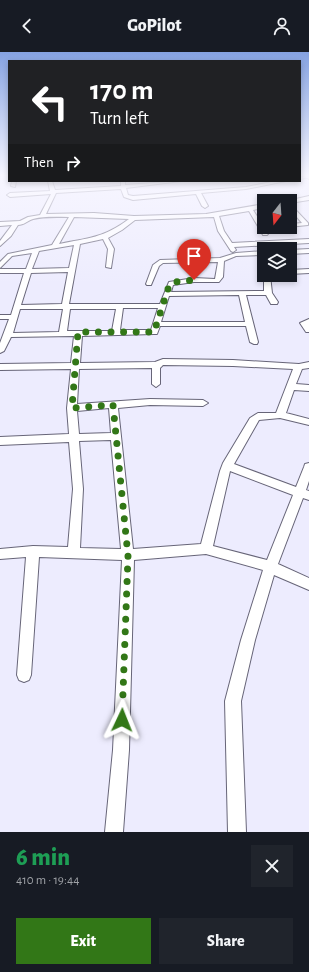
<!DOCTYPE html>
<html lang="en">
<head>
<meta charset="utf-8">
<style>
	body { margin:0; font-family:"Alegreya Sans",sans-serif; background:#20242c; color:#f1f3f6; height:100vh; display:flex; flex-direction:column; font-size:15px; white-space:nowrap }
	* { box-sizing:border-box; margin:0 }
	p { font-size:13px; color:#9ea1a6 }
	.icon { flex:none; width:22px; height:22px; fill:none; stroke:currentColor; stroke-width:2; stroke-linecap:round; stroke-linejoin:round }
	.map { position:relative; height:780px; overflow:hidden }
	.sheet { display:flex; flex-direction:column; background:#171b24; flex:1 }
	.sheet>* { flex:none }
	.banner { position:absolute; left:8px; top:8px; width:293px; height:122px; border-radius:0px; box-shadow:0 2px 6px #0003; background:#202124; color:#fff; overflow:hidden }
	.needle { width:26px; rotate:197deg }
	.fabs { position:absolute; left:257px; top:142px; display:grid; gap:8px }
	.fabs a { display:grid; place-items:center; width:40px; height:40px; border-radius:0px; background:#171b24; box-shadow:0 2px 6px #0003; font-size:20px }
	.pin { position:absolute; display:grid; place-items:center; width:34px; height:34px; color:#fff; margin:-41px -17px; border-radius:50% 50% 50% 0; rotate:-45deg; box-shadow:0 0 4px #0007 }
	.pin .icon { rotate:45deg }
	.me { position:absolute; width:44px; margin:-22px; rotate:2deg; stroke-linejoin:round; filter:drop-shadow(0 0 3px #0008) }
	.turn { display:flex; align-items:center; gap:14px; height:84px; padding:0 16px; font-size:18px }
	.turn .icon { width:52px; height:52px; stroke-width:2.5 }
	.turn b { display:block; font-size:28px; line-height:34px }
	.then { display:flex; align-items:center; height:38px; padding:0 16px; background:#0003; gap:8px; font-size:15px }
	.round { display:grid; place-items:center; flex:none; width:42px; height:42px; border-radius:0px; background:#20242c }
	.head { display:flex; align-items:center; justify-content:space-between; height:68px; padding:0 16px }
	h1 { font-size:24px; font-weight:800; line-height:30px; color:#1e9e55 }
	.primary-button { display:flex; gap:8px; margin-top:auto; padding:8px 16px }
	.primary-button a { flex:1; height:46px; border-radius:0px; background:#327717; color:#fff; font-size:16px; font-weight:800; line-height:46px; text-align:center }
	.primary-button a+a { background:#20242c; color:#f1f3f6 }
	header { display:flex; justify-content:space-between; align-items:center; height:52px; padding:0 16px; background:#171b24; font-size:18px; font-weight:800 }
	.map>svg:first-child { display:block }
	.lines { fill:none; stroke-linecap:round; stroke-linejoin:round }
	.minor-casing { stroke:#676578; stroke-width:2 }
	.tertiary-casing { stroke:#676578; stroke-width:2 }
	.minor { fill:#fff; fill-rule:evenodd }
	.tertiary { fill:#fff; fill-rule:evenodd }
	.route { stroke:#327717; stroke-width:7; stroke-dasharray:0 12.6 }
</style>
</head>
<body>
<header><svg class="icon" aria-label="back" viewBox="0 0 24 24"><path d="M15 5l-7 7 7 7"/></svg>GoPilot<svg class="icon" aria-label="person" viewBox="0 0 24 24"><circle cx="12" cy="8" r="4"/><path d="M4 21q1-7 8-7t8 7"/></svg></header>
<div class="map">
<svg width="309" height="780" viewBox="0 0 309 780">
	<rect width="100%" height="100%" fill="#edecfe"/>
	<g class="lines">
		<defs>
			<g id="minor">
				<path d="M309,124V125L300,127V125Z"/>
				<path d="M12,129H16L15,135L11,134Z"/>
				<path d="M48,129H52L55,138L121,134V129H125V133L181,129L126,136L128,143L133,144L246,135L276,129H286L246,137L201,141L208,154L205,156L202,154L196,142L133,148L124,145L121,137L56,141L46,162L94,161L134,164L206,162L264,152V156L253,158L268,182L267,183H263L249,159L219,164L224,179L232,191L309,187V191L234,195L236,198L233,200L231,199L218,179L214,165L135,168L122,178L108,186L114,197L111,216L106,215L108,197L103,187L80,192L69,252H160L169,230L194,226L215,227L218,210L163,211L159,214L151,233H147L146,232L153,213L160,208L220,206L236,201L264,199V203L236,204L224,209L223,225L219,230H194L173,233L171,240L264,239V223H270L272,241L278,250L277,252H271L266,243H246L258,290L257,292H254L250,290L246,274H160L157,282H154L82,284L80,311L155,310L163,307L233,308L299,312L309,310V316L302,317L296,332L309,333V339L294,338L286,361L309,367V373L280,366L259,368L234,412L296,435L304,415L305,412L309,411V429L306,438L309,439V448L303,446L278,512L309,526V538L274,523L255,588L241,649L246,780H228L225,649L241,588L263,518L206,502L134,508L129,698L123,780H105L113,698L122,508L39,505L31,623L29,628L24,630L19,628L17,623L26,505L0,507V497L33,494L68,495L73,437L69,390L0,393V385L69,382L67,356L71,317L0,318V312L71,311L74,284L11,285L4,299L0,301V291L9,267H0V263H11L24,221H0V217H26L32,201L12,204L0,216V210L8,202L52,193L69,165C57,165 44,164 33,167C27,169 24,173 18,173L11,184L0,194V189L12,173L0,174V170L20,169L28,165L40,163L51,142L10,145L7,143L10,141L50,139ZM74,165L129,167C104,186 88,186 59,192ZM74,193L69,216L32,217L39,199ZM68,220L62,252L21,253L31,221ZM239,243L245,270H161L169,244ZM123,256H158L151,278H120ZM20,257H63L59,280L13,281ZM70,257H116L112,279H67ZM163,313L233,314L293,317L276,361H258L250,366L223,411L220,419L201,492L133,497L118,356L150,353L203,354L208,351L203,348L150,347L77,352L79,317L152,316V332L156,335L160,332V316ZM109,356L111,381L79,382L77,359ZM111,388L121,497L80,496L83,437L79,389ZM230,419L293,443L267,508L213,494Z"/>
				<path d="M309,144V148L290,151V149H287Z"/>
				<path d="M290,152L308,171V173L288,175H290V172L302,171L290,157Z"/>
				<path d="M309,197V201L290,202V198Z"/>
				<path d="M309,217V221L290,222V218Z"/>
				<path d="M309,267V280H306L300,271Z"/>
			</g>
			<path id="tertiary" d="M304,124H309V127Z"/>
		</defs>
		<use href="#minor" class="minor-casing"/>
		<use href="#tertiary" class="tertiary-casing"/>
		<use href="#minor" class="minor"/>
		<use href="#tertiary" class="tertiary"/>
	</g>
	<linearGradient id="sky" x2="0" y2="1"><stop stop-color="#85a2e1"/><stop offset="0.53" stop-color="#f7f6ff"/><stop offset="1" stop-color="#f7f6ff" stop-opacity="0"/></linearGradient>
	<rect width="309" height="233" fill="url(#sky)"/>
	<g class="lines">
		<path class="route" d="M122,668L128,504L113,353L72,356L78,280H154L169,234L174,230L194,228"/>
	</g>
</svg>
<div class="fabs">
<a><svg class="needle" viewBox="-14 -14 28 28"><path d="M0-13l5 13h-10z" fill="#e53935"/><path d="M0 13l5-13h-10z" fill="#9ea1a6"/></svg></a>
<a><svg class="icon" aria-label="layers" viewBox="0 0 24 24"><path d="M12 4l9 5-9 5-9-5zM3 14l9 5 9-5"/></svg></a>
</div>
<div class="pin" style="left:194px;top:228px;background:#d93025"><svg class="icon" aria-label="arrive" viewBox="0 0 24 24"><path d="M6 21V4h12l-3 4 3 4H6"/></svg></div>
<svg class="me" style="left:122px;top:668px" viewBox="-20 -20 40 40"><path d="M0-17L14 15 0 8-14 15z" fill="#327717" stroke="#fff" stroke-width="4"/></svg>
<div class="banner">
<div class="turn"><svg class="icon" aria-label="left" viewBox="0 0 24 24"><path d="M17 20v-9H6M10 6l-5 5 5 5"/></svg><div><b>170 m</b>Turn left</div></div>
<div class="then">Then<svg class="icon" aria-label="right" viewBox="0 0 24 24"><path d="M7 20v-9h11M14 6l5 5-5 5"/></svg></div>
</div>
</div>
<section class="sheet">
<div class="head"><div><h1>6 min</h1><p>410 m · 19:44</p></div><a class="round"><svg class="icon" aria-label="close" viewBox="0 0 24 24"><path d="M6 6l12 12M18 6L6 18"/></svg></a></div>
<div class="primary-button"><a>Exit</a><a>Share</a></div>
</section>
</body>
</html>
